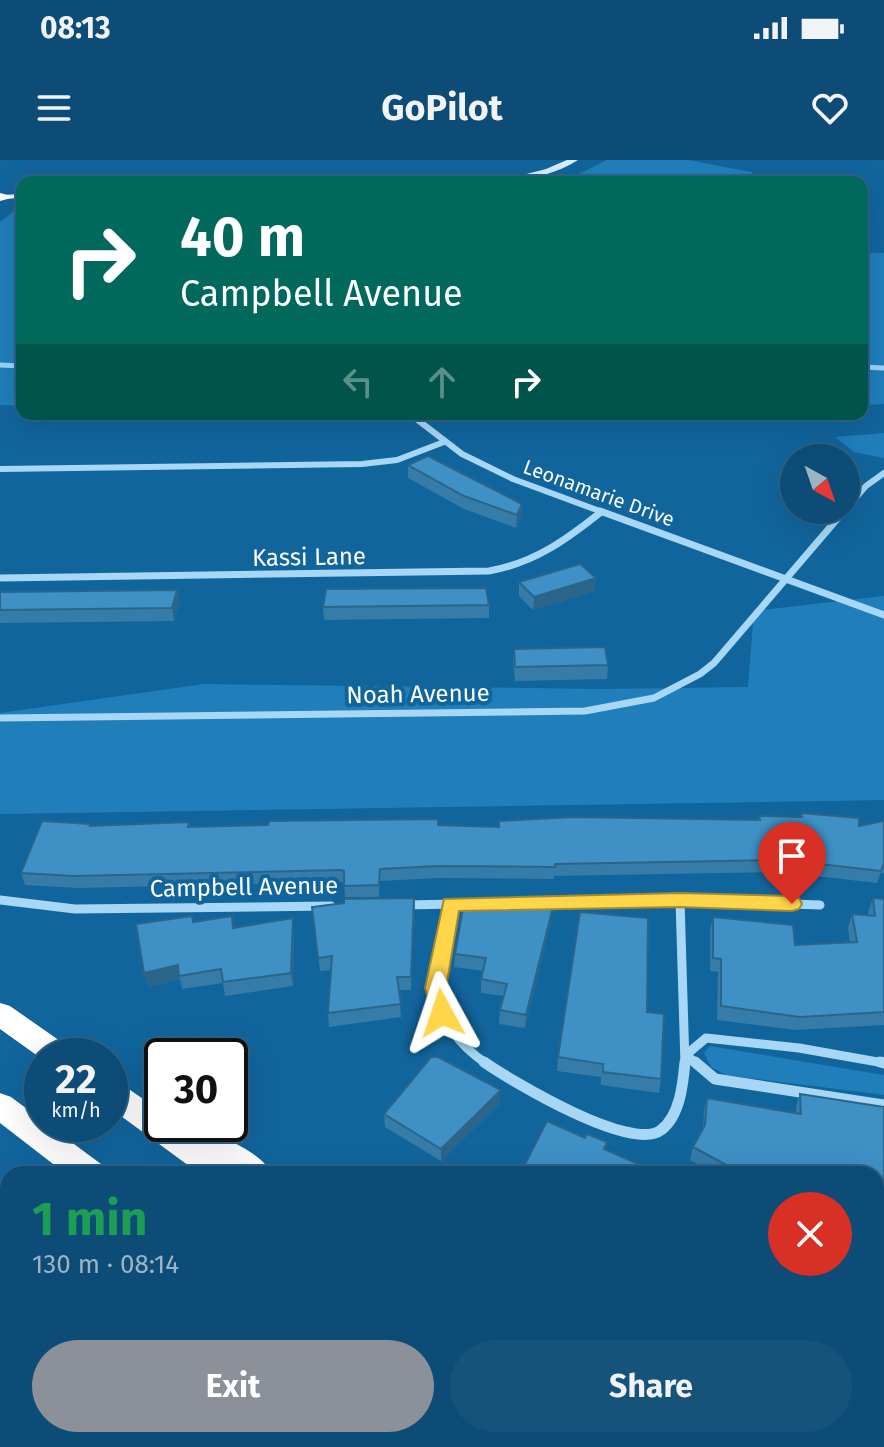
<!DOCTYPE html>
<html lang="en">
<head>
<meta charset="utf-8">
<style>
	body { margin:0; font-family:"Fira Sans",sans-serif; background:#16537b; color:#f1f3f6; height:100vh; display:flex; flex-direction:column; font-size:30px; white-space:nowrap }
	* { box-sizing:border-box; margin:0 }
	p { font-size:26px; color:#9ab4c5 }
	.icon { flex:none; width:44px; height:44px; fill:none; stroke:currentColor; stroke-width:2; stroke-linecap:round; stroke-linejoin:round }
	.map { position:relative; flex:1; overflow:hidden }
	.details { position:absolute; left:0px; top:1006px; width:884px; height:282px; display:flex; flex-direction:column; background:#0d4c76; border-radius:24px 24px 0 0; box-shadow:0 8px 32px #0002,0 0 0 2px #2d6388 }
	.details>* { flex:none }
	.guide { position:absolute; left:16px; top:16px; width:852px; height:244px; border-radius:16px; box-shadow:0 8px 32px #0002,0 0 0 2px #2d6388; background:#00695c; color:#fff; overflow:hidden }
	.needle { width:52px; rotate:140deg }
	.fabs { position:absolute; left:780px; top:284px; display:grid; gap:16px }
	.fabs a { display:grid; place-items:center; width:80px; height:80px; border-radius:50%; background:#0d4c76; box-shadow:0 8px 32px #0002,0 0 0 2px #2d6388; font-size:40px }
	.speed { position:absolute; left:24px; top:878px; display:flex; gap:16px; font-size:40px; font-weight:700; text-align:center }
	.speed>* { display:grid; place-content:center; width:104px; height:104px; border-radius:50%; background:#0d4c76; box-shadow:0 8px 32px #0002,0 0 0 2px #2d6388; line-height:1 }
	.speed small { font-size:20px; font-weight:400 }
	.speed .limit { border:4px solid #111; border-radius:12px; background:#fff; color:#111 }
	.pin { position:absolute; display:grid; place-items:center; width:68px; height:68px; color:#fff; margin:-82px -34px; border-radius:50% 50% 50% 0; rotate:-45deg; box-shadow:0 0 8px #0007 }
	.pin .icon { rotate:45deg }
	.me { position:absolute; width:88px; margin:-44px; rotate:355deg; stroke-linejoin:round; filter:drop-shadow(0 0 6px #0008) }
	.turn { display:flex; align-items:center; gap:28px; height:168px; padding:0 32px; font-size:36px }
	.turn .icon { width:104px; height:104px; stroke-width:2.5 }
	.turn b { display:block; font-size:56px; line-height:68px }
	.lanes { display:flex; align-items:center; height:76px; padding:0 32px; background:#0003; justify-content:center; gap:40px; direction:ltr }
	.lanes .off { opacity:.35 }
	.round { display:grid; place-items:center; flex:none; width:84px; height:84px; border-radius:42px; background:#16537b }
	.head { display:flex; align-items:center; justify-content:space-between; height:136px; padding:0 32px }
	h1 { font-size:48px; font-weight:700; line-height:60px; color:#1e9e55 }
	.primary-button { display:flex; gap:16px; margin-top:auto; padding:16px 32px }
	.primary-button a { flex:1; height:92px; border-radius:48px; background:#8c9099; color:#fff; font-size:32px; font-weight:700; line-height:92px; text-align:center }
	.primary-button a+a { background:#16537b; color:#f1f3f6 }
	.status { display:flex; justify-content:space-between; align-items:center; height:56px; padding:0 40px; background:#0d4c76; direction:ltr }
	.status svg { height:22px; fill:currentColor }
	header { display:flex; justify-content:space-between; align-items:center; height:104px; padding:0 32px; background:#0d4c76; font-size:36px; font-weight:700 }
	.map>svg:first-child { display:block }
	.green { fill:#207fbb }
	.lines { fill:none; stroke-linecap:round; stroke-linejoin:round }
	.stream { stroke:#99d4f8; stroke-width:5 }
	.street-far3 { stroke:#a7d7f4; stroke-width:6 }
	.street-far2 { stroke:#a7d7f4; stroke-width:7 }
	.street-far1 { stroke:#a7d7f4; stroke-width:9 }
	.street { stroke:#a7d7f4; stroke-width:11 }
	.secondary { fill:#d8eefd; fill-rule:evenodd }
	.highway { fill:#fff; fill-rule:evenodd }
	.wall { fill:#357ca9 }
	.shaded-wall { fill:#2b658a }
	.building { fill:#3e90c5; stroke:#2b658a; stroke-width:2 }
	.route { fill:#ffd54a; stroke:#a68a30; stroke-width:2 }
	.labels { text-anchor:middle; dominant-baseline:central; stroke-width:8; stroke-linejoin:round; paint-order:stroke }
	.far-street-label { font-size:20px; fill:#fff; stroke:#11659d }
	.street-label { font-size:24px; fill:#fff; stroke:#11659d }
</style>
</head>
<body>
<div class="status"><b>08:13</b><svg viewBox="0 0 49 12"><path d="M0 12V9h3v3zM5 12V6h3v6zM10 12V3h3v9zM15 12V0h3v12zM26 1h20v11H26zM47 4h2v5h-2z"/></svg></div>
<header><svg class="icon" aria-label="menu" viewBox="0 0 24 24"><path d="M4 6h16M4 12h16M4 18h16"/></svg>GoPilot<svg class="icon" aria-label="heart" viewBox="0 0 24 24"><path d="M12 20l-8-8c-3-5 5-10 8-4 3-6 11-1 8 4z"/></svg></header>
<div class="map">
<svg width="884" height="1287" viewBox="0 0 884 1287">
	<rect width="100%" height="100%" fill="#11659d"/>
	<g class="green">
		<path d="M607,0H688L752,12L756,22H562Z"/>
		<path d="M22,45V246L0,245V62Z"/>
		<path d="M862,93H884V244L862,245Z"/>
		<path d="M884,273V298L854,292L835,277Z"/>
		<path d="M884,436V640L0,654V553L204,524L602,529L748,527L754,451Z"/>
		<path d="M710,886L884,915V935L726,915L711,907L704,893Z"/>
	</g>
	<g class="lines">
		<g class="stream">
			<path d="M0,205L22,206"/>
			<path d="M862,207L884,208"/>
		</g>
		<g class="street-far3">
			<path d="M410,254L462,294L513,319L605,353"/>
			<path d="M0,309L362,304L397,300L444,282"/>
			<path d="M846,349L866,326L884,313"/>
			<path d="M843,353L845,350"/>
		</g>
		<g class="street-far2">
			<path d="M600,351L884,455"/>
			<path d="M0,418L489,411C534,403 566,380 601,352"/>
			<path d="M0,558L585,551L654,538L700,514L714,503L844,351"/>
		</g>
		<g class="street-far1">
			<path d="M0,740L75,749L331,746"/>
			<path d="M680,740L685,904"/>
			<path d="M451,744C437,811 420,859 487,904"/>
			<path d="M404,745L680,740L820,745"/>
			<path d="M686,895L697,904"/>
			<path d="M686,895L706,878L799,888L884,903"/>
		</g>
		<g class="street">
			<path d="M484,902C513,922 632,993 661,970C680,956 683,924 685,902"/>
			<path d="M695,902L715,919L884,945"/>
			<path d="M880,902L884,903"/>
		</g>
		<g class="secondary">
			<path d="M567,0H578C555,15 522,22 495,22L546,9Z"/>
			<path d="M22,34V38L0,39V35Z"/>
		</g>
		<g class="highway">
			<path d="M0,33L15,37L0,41Z"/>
			<path d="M0,843L10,846L70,888L74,896H42V899L0,869Z"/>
			<path d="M110,919L120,923L162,952V964H179L199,978L211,973C231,980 263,995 272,1014H200L110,948Z"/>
			<path d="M0,933L11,937L42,960V964H47L101,1004L106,1014H66L0,963Z"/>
			<path d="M426,1280H468L471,1287H429Z"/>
			<path d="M574,1280H617L620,1287H577Z"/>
			<path d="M648,1280H691L694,1287H651Z"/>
		</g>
	</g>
	<g class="wall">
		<path d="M408,305L522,344L521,357L516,368L464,349L408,318Z"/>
		<path d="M519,422L594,431L533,450L519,436Z"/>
		<path d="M0,432L180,443L174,461L0,463Z"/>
		<path d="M489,445V458L324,460L323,447Z"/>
		<path d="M514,489L608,505L607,519L515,521L513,502Z"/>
		<path d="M801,653L859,666L884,661V714L881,712L877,723L781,712L554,716V719L438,718L380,721L379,737H345L344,723L342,722L78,728L25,725L21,713L189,662L190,667L438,665L498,667L758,660L759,656L800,657Z"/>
		<path d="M873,738L884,739V865L796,870L717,860L718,812L710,811V770L713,757L795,785L850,782L848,768L852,754L869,756L868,752Z"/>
		<path d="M312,747L415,751L411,830H399L401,857L329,867L328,853L331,810L320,811Z"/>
		<path d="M192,756L193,762L234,768L294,772L293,826L225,836L223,823L182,829L180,819L148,827L144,813Z"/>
		<path d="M551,761L525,868L499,864L500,850L503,836L481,833V819L483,811L454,807L455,794Z"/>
		<path d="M647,852L661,919L659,933L601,925V917L557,911L558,897Z"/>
		<path d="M800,934L876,1014H716L690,1000L693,987L703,970L704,950L707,938L796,953V947Z"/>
		<path d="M500,943L441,1001L385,967L384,954Z"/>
	</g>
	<g class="shaded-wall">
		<path d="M522,344L521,357L516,368L517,355Z"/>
		<path d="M596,418L594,431L533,450L534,437Z"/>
		<path d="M177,430L180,443L174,461L172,448Z"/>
		<path d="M414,738L415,751L411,830V817Z"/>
		<path d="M553,747L551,761L525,868L526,855Z"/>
		<path d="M293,758L294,772L293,826L291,813Z"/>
		<path d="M178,805L180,819L148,827L144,813Z"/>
		<path d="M501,930L500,943L441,1001V989Z"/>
		<path d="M884,1211V1220L876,1223V1215Z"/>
	</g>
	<g class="building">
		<path d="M428,296L522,344L517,355L464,336L408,305Z"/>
		<path d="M580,404L596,418L534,437L519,422Z"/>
		<path d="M486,428L489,445L323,447L326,429Z"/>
		<path d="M177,430L172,448L0,450V432Z"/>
		<path d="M605,487L608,505L515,507L514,489Z"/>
		<path d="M801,653L859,658V666L884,661V703L881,711L784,700L555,704V707L438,706L380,709L379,725L344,726V711L341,710L74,716L21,713L42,661L91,664L90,666L189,662L188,667L268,665L269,661L438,659V665L499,667V661L573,657L760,660L759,656L802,657Z"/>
		<path d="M414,738L411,817H397L401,844L328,853L332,796L318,798L312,747L344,743V739Z"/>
		<path d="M873,738L884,739V852L800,857L721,846V799L713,798V757L793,765L795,785L857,782L852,754L875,756Z"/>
		<path d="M506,741L553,747L526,855L500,850L507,824L481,819L486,798L455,794L464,742L505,747Z"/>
		<path d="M580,752L648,758L647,852L664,854L661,919L603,912V904L558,897Z"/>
		<path d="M192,756L193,762L232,756L233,768L293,758L291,813L223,822L221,809L179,816L178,805L144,813L136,764Z"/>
		<path d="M431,897H438L501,930L441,989L384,954Z"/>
		<path d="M800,934L884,947V1211L876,1215V1014H743L693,987L705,965L707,938L801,954Z"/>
		<path d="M547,961L585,978L587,974L607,982L604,989L652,1010L650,1014H520Z"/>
		<path d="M876,1244L881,1253L876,1254Z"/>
	</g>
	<path class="route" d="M680,733L792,736L799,738L802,744L799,749L792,751L680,747L459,751L446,828L452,853L449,859L442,861L434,859L425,828L444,739Z"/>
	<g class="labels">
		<g class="far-street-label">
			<text transform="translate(599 333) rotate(20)">Leonamarie Drive</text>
		</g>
		<g class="street-label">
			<text transform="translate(309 397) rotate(-1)">Kassi Lane</text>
			<text transform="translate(418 534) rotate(-1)">Noah Avenue</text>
			<text transform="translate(244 727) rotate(-1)">Campbell Avenue</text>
		</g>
	</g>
</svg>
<div class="fabs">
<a><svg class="needle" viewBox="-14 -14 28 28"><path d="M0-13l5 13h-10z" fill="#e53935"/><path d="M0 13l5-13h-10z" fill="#9ab4c5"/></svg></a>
</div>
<div class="speed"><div>22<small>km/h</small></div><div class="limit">30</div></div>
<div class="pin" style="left:792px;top:744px;background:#d93025"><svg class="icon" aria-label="arrive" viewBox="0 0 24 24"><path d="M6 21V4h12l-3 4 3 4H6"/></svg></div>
<svg class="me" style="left:442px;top:853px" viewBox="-20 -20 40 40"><path d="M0-17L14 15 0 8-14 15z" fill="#ffd54a" stroke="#fff" stroke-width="4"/></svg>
<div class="guide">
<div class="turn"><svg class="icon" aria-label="right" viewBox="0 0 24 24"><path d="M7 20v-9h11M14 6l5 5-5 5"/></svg><div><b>40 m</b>Campbell Avenue</div></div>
<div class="lanes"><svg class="icon off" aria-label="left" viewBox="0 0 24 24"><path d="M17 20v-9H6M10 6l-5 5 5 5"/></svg><svg class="icon off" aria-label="ahead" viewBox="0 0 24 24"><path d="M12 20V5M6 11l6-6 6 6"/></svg><svg class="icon" aria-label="right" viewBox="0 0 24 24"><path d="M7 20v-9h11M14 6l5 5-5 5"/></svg></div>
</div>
<section class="details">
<div class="head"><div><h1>1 min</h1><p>130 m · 08:14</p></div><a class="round" style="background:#d93025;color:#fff"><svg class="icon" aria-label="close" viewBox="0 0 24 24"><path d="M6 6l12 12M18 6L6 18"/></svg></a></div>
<div class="primary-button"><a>Exit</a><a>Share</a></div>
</section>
</div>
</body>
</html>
